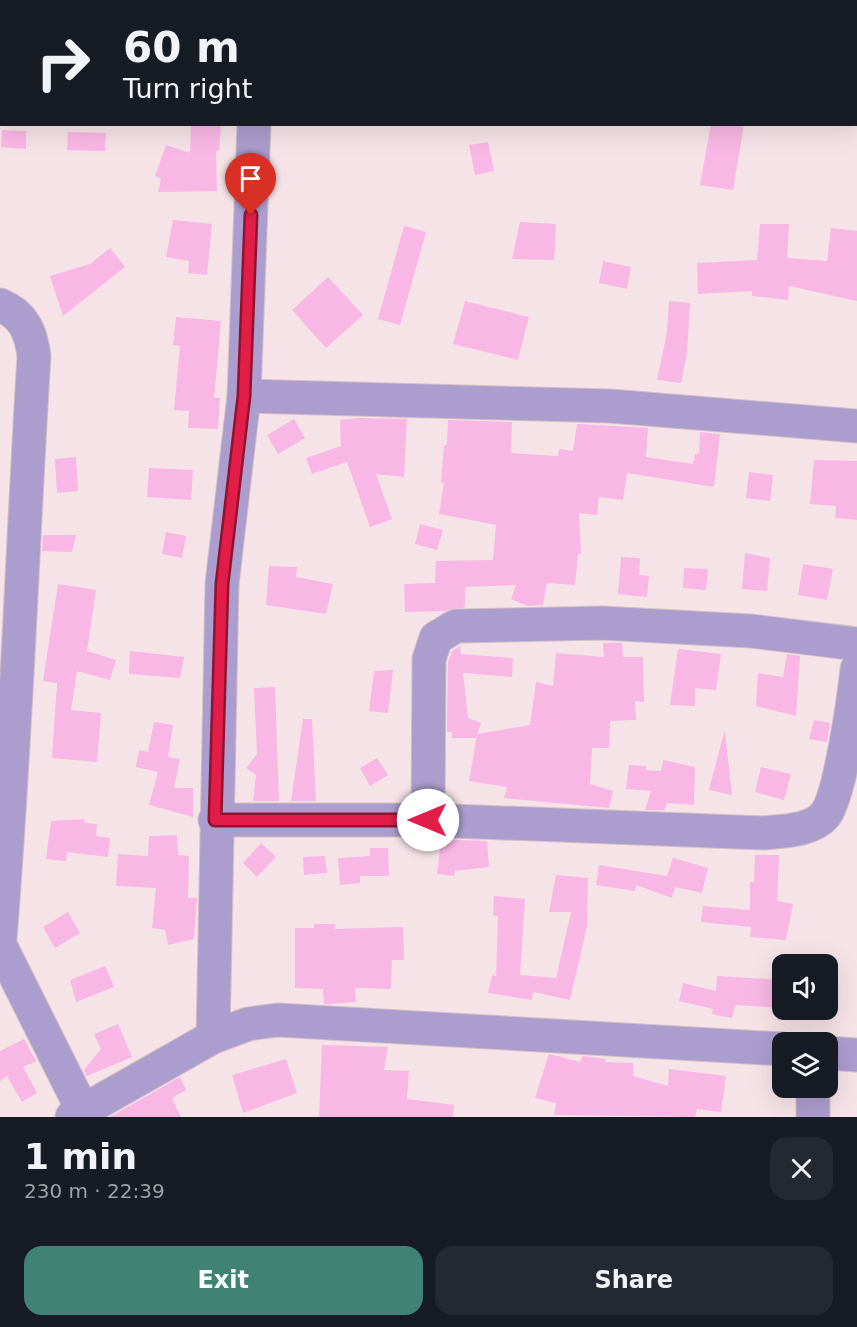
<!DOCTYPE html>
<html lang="en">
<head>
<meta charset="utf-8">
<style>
	body { margin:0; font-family:"DejaVu Sans",sans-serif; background:#242831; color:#f1f3f6; height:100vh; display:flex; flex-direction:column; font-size:22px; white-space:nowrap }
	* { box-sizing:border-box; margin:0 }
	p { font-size:20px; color:#9ea1a6 }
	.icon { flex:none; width:33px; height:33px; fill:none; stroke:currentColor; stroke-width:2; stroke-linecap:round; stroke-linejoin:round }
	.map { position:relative; height:1117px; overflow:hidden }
	.details { display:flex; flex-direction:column; background:#171b24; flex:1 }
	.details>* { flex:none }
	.hud { position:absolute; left:0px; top:0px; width:858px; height:126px; box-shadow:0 6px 24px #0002; background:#171b24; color:#f1f3f6; overflow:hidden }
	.controls { position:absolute; left:772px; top:954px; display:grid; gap:12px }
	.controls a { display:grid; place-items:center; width:66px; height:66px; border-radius:12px; background:#171b24; box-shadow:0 6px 24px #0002; font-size:30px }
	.pin { position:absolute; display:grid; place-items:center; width:51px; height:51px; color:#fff; margin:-62px -26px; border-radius:50% 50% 50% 0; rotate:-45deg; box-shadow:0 0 6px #0007 }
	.pin .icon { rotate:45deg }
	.me { position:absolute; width:66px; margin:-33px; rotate:270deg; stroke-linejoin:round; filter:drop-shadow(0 0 4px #0008) }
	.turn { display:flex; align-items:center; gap:21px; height:126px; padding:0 24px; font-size:27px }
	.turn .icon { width:78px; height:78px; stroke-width:2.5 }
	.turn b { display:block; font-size:42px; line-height:51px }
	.round { display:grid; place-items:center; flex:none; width:63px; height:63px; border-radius:18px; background:#242831 }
	.overview { display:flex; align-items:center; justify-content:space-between; height:102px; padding:0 24px }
	h1 { font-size:36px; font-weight:800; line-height:45px }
	.primary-button { display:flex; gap:12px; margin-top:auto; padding:12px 24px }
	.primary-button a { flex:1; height:69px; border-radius:18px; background:#408375; color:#fff; font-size:24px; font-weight:800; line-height:69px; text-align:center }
	.primary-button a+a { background:#242831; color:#f1f3f6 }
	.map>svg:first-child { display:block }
	.building { fill:#f9b7e5 }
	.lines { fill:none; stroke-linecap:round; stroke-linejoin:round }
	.minor-casing { stroke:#d4bfc5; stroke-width:35 }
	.minor { stroke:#ab9dce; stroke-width:33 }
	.route-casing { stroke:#92132f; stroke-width:15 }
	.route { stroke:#e11d48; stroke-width:10 }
</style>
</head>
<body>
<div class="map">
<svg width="857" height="1117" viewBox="0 0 857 1117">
	<rect width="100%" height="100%" fill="#f6e3e8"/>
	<g class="building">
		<path d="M191,124H221L219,151H216L217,191L158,192L161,179L155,176L166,145L190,153Z"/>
		<path d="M711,124H744L733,190L700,185Z"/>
		<path d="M2,130L26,131V149L1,147Z"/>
		<path d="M68,132L106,133L105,151L67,150Z"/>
		<path d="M488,142L494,171L475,175L469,145Z"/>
		<path d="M173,220L212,224L207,275L188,273L189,261L166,257Z"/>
		<path d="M520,222L556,224L554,260L512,259Z"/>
		<path d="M760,224H789L787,258L827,261L831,228L857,231V301L789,286L788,300L752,296V291L698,294L697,263L757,260Z"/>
		<path d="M404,226L426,232L400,325L378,319Z"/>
		<path d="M110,248L125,267L63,316L50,276L90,264Z"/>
		<path d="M603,261L631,267L627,289L599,283Z"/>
		<path d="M328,277L363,315L326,348L292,310Z"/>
		<path d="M465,301L529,317L518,360L453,344Z"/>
		<path d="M669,301L690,303L687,353L681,383L657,380L667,332Z"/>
		<path d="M176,317L221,321L214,398H220L218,429L188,428L189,411L174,410L180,346L173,345Z"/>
		<path d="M358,418L407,419L404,477L376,474L392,519L370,527L347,462L312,474L306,458L341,446L340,420Z"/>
		<path d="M294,419L305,438L278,454L267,435Z"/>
		<path d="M448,420L512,422L511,453L558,456L559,449L573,451L577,424L648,428L646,457L693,464L695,454H699L700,432L720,434L714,487L627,473L623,500L599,497L597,515L579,513L581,554H578L575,585L547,583L543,605L528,606L511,599L516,585L465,587V607L444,611L405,612L404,584L435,583L436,561L493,560L496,525L439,514L444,483L441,482L444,445H447Z"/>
		<path d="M76,457L78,491L57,493L55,459Z"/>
		<path d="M814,460L857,461V520L835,518L836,506L810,504Z"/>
		<path d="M149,468L193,470L191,500L147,497Z"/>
		<path d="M749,472L773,475L770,501L746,498Z"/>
		<path d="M420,524L443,530L437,550L415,544Z"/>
		<path d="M166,532L186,536L182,558L162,554Z"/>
		<path d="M43,535H76L72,552L42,551Z"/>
		<path d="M745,553L770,558L767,591L742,589Z"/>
		<path d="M621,557L640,558L639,575L649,576L647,597L618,594Z"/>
		<path d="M803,564L833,569L827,600L798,595Z"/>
		<path d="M269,566L297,567L296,577L333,584L326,614L266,605Z"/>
		<path d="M684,568L708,569L706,590L683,588Z"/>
		<path d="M58,584L96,590L87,651L116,660L110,680L77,671L71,710L101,713L97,762L52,758L57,683L43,681Z"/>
		<path d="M603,643H622L623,657H643L644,702L635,701L636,720L610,721L609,748H592L590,784L613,791L609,808L504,798L507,787L469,781L477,735L476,738H452V732H447L448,662L452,651L460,646L461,654L513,658L512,677L463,673L468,718L481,723L477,734L530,725L536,682L553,686L556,653L604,657Z"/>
		<path d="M678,649L721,654L716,690L695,688V706L670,705Z"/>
		<path d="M130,651L184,657L180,678L129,674Z"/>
		<path d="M787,654L800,656L796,716L756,706L758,673L783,677Z"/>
		<path d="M393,670L388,713L369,711L374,671Z"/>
		<path d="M275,687L279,801H253L256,775L246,768L257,754L254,688Z"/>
		<path d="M303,719H312L316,801H291Z"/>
		<path d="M814,720L830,723L827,742L809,739Z"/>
		<path d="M154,722L173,725L168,757L180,759L174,788H193V817L149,805L158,772L136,767L139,750L148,752Z"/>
		<path d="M724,733H725L732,795L709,790Z"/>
		<path d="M377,758L388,775L370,786L360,768Z"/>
		<path d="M663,760L695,767L694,805L667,803L664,810H645L651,791L626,789L629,765L646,766V770L661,771Z"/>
		<path d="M761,767L791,774L784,800L755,792Z"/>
		<path d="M84,819L85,823L97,824L96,836L110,838L108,857L67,852L66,861L46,859L51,821Z"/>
		<path d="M177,835L178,855L189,856L188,898H197L194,939L168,945L165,930L152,928L156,888L116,886L118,854L148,856L149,836Z"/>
		<path d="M457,840L487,841L489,867L455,871L454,876L437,874L441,841Z"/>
		<path d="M261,843L276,857L257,877L243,863Z"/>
		<path d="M370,848H388L389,876H360V883L340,885L338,858L370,856Z"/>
		<path d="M755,855H779L777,901L793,904L786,940L750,937L751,927L701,922L703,906L750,910V882H754Z"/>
		<path d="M325,856L327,873L304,875L303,857Z"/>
		<path d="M673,858L708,868L702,893L675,887L672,898L636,885L635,891L596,885L599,865L667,876Z"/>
		<path d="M556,875L588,878L587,926L570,1000L533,992L532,1000L488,993L492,975L496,976L498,916L493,915L494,896L525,899L520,975L556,978L571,912H549Z"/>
		<path d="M68,912L80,933L55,948L43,927Z"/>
		<path d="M314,924H335V929L403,927L404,960H392L391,989L355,988L356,1002L329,1004H324L323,989L295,988V928H314Z"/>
		<path d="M105,966L114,987L76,1002L70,980Z"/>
		<path d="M717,976L783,980V1008L735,1005L732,1018L712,1014L713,1009L679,1001L683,983L716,991Z"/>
		<path d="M118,1024L132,1057L87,1076L84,1070L101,1049L94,1034Z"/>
		<path d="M24,1039L36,1061L23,1067L37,1093L22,1102L7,1076L0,1081V1051Z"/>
		<path d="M322,1045L388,1047L384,1070L409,1071L407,1099L454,1105L453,1117H319Z"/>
		<path d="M549,1054L581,1062L582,1056L606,1059L605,1062L633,1063V1076L668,1086L669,1069L726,1076L721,1112L697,1109L695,1117L554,1115L556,1103L535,1098Z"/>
		<path d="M286,1059L297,1093L243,1113L232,1075Z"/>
		<path d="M180,1077L186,1090L172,1098L181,1117H110Z"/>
	</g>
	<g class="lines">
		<defs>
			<g id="minor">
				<path d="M64,2V0"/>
				<path d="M258,2V0"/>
				<path d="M0,90H2"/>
				<path d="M0,305C24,315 31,332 34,356C22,550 16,744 0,938"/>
				<path d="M244,396L610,406L857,426"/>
				<path d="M215,820H428L763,833C782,831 812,831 825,815C840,797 854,697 857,669"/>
				<path d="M428,820L429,659L436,638L456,626L602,623L751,631L857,644"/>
				<path d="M0,945L83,1111"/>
				<path d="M213,1037L222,584L244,396L254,124"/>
				<path d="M828,1053L857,1055"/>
				<path d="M72,1117L213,1037L248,1024L278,1020L783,1049"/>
				<path d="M813,1117V1088"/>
			</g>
		</defs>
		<use href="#minor" class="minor-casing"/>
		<use href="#minor" class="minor"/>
	</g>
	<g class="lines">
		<defs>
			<path id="route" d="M251,215L244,396L222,584L215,820H428"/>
		</defs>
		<use href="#route" class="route-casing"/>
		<use href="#route" class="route"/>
	</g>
</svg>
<div class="controls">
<a><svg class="icon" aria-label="sound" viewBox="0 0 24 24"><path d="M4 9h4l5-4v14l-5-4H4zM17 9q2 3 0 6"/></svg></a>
<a><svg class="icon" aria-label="layers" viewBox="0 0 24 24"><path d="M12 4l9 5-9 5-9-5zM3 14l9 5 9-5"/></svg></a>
</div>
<div class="pin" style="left:251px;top:215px;background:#d93025"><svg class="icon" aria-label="arrive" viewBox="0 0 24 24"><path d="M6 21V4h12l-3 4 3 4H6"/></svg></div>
<svg class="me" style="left:428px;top:820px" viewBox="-20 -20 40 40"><circle r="19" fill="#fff"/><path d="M0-13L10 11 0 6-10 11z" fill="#e11d48"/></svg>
<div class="hud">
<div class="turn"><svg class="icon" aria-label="right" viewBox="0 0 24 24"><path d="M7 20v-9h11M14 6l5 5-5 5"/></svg><div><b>60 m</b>Turn right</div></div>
</div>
</div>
<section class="details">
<div class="overview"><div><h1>1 min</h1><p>230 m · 22:39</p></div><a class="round"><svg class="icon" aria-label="close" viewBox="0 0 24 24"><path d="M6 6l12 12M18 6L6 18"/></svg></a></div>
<div class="primary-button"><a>Exit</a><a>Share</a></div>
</section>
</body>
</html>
